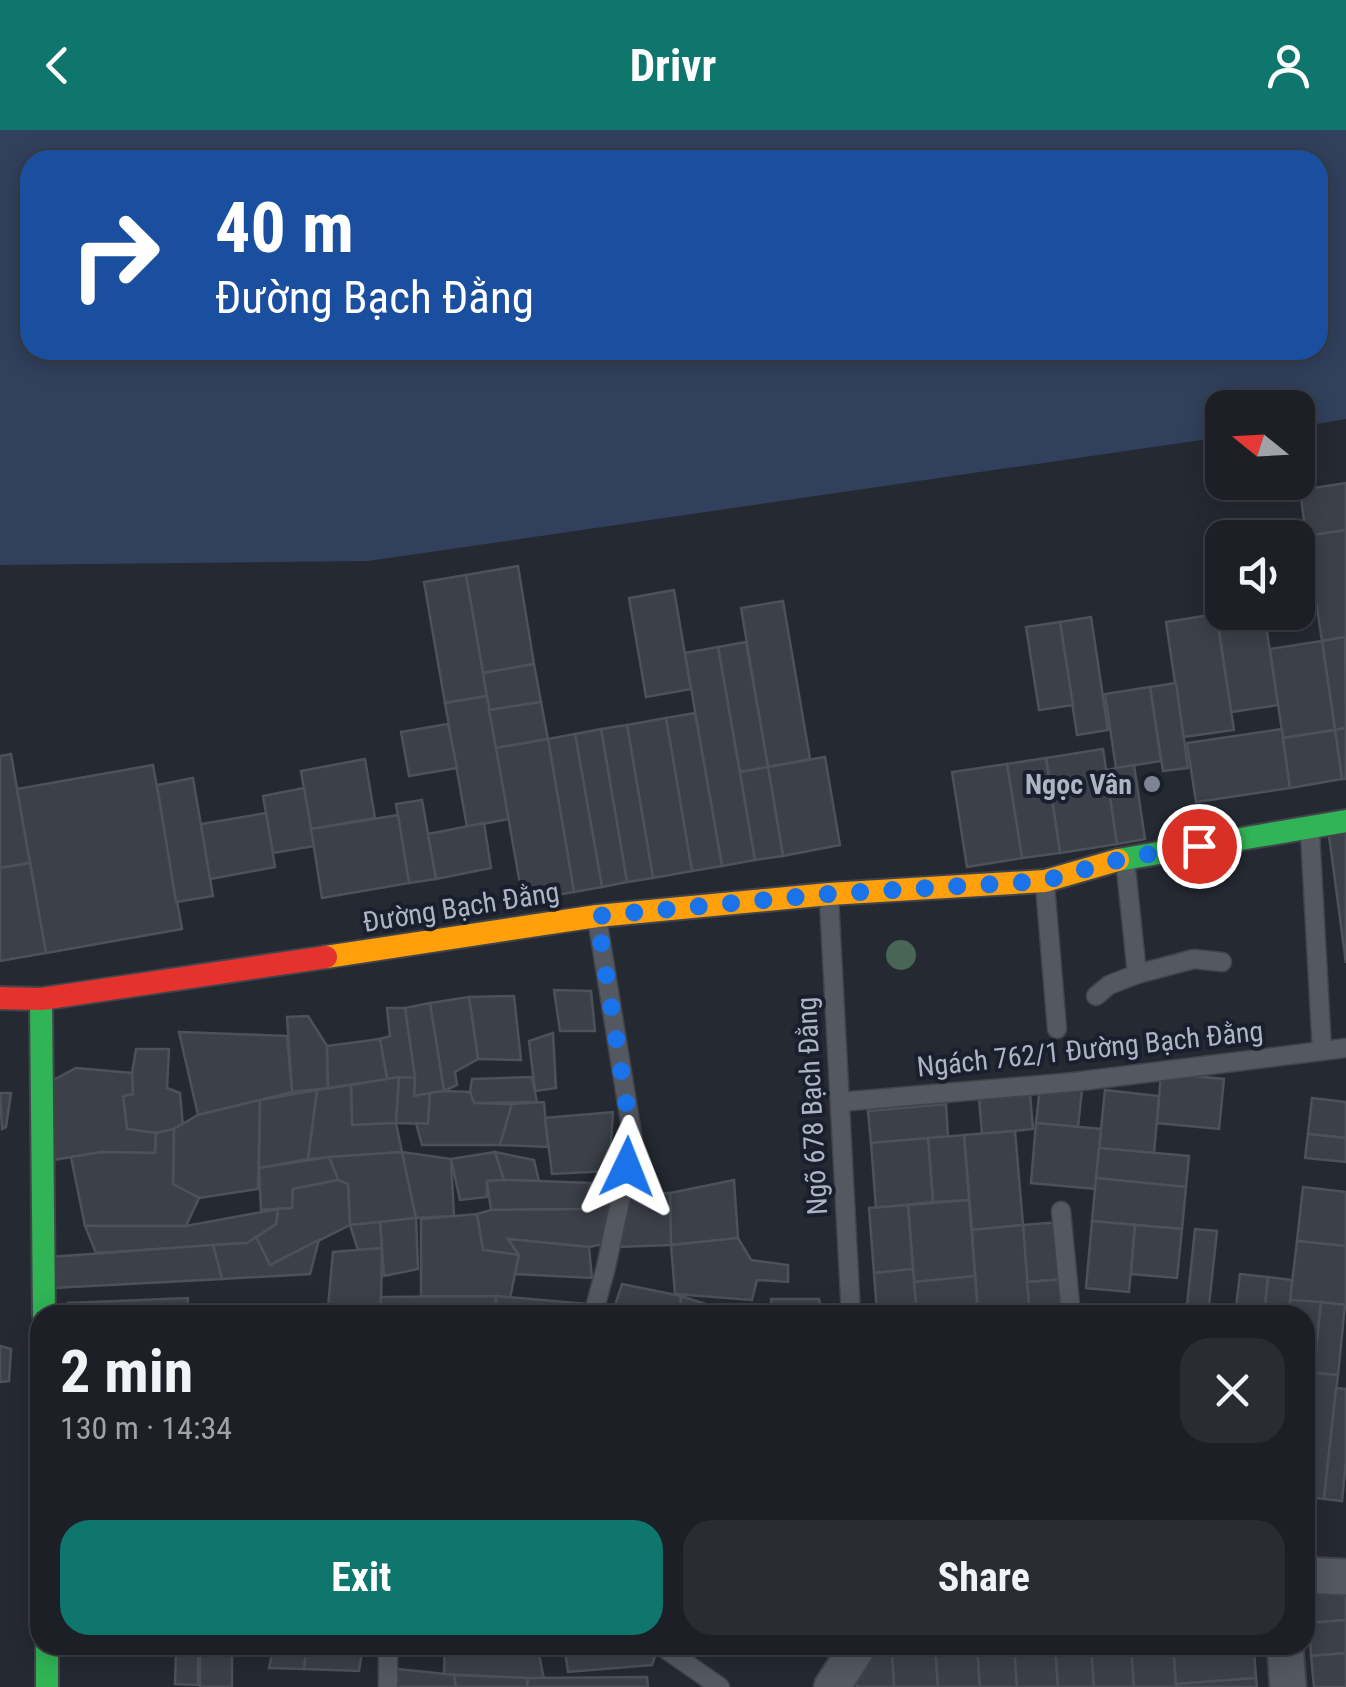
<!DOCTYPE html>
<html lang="en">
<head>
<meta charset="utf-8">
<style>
	body { margin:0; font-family:"Roboto Condensed",sans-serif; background:#292c32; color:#f1f3f6; height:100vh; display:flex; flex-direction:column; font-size:38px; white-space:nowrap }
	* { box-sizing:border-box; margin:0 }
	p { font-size:32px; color:#a0a2a7 }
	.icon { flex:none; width:55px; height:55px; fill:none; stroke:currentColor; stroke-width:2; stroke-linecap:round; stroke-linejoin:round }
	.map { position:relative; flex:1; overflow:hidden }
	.panel { position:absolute; left:30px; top:1175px; width:1285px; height:350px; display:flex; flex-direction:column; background:#1c1f26; border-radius:30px; box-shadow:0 5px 25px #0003,0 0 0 2px #3a3d43 }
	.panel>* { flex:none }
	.hud { position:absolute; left:20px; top:20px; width:1308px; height:210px; border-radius:30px; box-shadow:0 5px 25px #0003,0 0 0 2px #3a3d43; background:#1a4fa0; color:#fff; overflow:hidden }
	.needle { width:65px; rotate:288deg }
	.buttons { position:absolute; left:1205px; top:260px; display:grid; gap:20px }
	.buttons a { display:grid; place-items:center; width:110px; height:110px; border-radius:20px; background:#1c1f26; box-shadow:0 5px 25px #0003,0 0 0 2px #3a3d43; font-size:50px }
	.pin { position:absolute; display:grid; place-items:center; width:85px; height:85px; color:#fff; margin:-42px; border:5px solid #fff; border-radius:50%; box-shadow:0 2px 10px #0007 }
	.me { position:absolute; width:110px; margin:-55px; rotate:2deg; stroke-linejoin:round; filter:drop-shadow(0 0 8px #0008) }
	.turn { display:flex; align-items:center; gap:35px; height:210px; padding:0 30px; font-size:45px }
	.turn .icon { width:130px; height:130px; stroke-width:2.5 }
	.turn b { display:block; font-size:70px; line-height:85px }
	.round { display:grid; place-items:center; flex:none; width:105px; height:105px; border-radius:30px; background:#292c32 }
	.summary { display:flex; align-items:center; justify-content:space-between; height:170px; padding:0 30px }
	h1 { font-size:60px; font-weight:700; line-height:75px }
	.action { display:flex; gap:20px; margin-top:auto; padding:20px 30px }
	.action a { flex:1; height:115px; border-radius:30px; background:#0f766e; color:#fff; font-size:40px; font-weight:700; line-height:115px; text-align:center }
	.action a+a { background:#292c32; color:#f1f3f6 }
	header { display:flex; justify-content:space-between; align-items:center; height:130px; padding:0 30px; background:#0f766e; color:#fff; font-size:45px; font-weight:700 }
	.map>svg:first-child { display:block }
	.water { fill:#31405c; fill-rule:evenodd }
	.building { fill:#3c4049; stroke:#4c515a; stroke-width:2.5 }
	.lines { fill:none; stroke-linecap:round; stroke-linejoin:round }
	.lane-casing { stroke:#41444b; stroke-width:21 }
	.street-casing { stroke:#41444b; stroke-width:39 }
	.fast-casing { stroke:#41444b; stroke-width:26 }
	.slow-casing { stroke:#41444b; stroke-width:26 }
	.jam-casing { stroke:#41444b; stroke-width:26 }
	.lane { stroke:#545860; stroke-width:18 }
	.street { stroke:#545860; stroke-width:35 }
	.fast { stroke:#30b455; stroke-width:22 }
	.slow { stroke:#ff9f0a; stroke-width:22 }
	.jam { stroke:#e5322d; stroke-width:22 }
	.tree { fill:#486556 }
	.route { stroke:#1a73e8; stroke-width:18; stroke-dasharray:0 32.4 }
	.poi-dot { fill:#7d8492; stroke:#191f2d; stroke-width:4 }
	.labels { text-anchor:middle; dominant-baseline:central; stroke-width:8; stroke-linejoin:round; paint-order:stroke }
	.poi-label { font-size:28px; font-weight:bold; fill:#adb5c5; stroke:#191f2d; text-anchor:end }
	.street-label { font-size:28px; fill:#adb5c5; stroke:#191f2d }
</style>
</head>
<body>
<header><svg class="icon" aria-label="back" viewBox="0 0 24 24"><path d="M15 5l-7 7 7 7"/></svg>Drivr<svg class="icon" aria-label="person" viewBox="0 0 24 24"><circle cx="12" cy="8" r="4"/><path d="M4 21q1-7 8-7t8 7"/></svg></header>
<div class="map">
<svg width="1346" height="1557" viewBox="0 0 1346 1557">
	<rect width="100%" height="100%" fill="#252932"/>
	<path class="water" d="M0,0H1346V289L1298,297V278H1222V307L368,431L0,435ZM30,30H1318V220H30Z"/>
	<g class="building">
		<path d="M1346,353V400L1306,406L1300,360Z"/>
		<path d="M1346,400V507L1322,511L1306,406Z"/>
		<path d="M518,436L534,534L483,543L466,445Z"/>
		<path d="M1222,442V482H1264L1278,575L1231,582L1211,444Z"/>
		<path d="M466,445L487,566L445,573L424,452Z"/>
		<path d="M674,460L691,559L646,567L629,468Z"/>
		<path d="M783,471L810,629L768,637L741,478Z"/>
		<path d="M1216,484L1234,600L1183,607L1166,492Z"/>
		<path d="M1091,487L1108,600L1077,605L1060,492Z"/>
		<path d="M1060,492L1073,575L1039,580L1026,497Z"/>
		<path d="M1345,507L1346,598L1335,600L1322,511Z"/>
		<path d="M1322,511L1335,600L1283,608L1270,519Z"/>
		<path d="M746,512L768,637L740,642L718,517Z"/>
		<path d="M718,517L755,730L722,736L685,523Z"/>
		<path d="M534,534L541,572L489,580L483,543Z"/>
		<path d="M1176,553L1188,638L1163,641L1150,557Z"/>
		<path d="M1150,557L1161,631L1116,638L1105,564Z"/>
		<path d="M487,566L509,689L467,697L445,573Z"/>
		<path d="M541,572L548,609L496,618L489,580Z"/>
		<path d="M695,583L722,736L692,741L666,588Z"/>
		<path d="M666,588L692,741L653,748L627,595Z"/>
		<path d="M448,594L457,638L409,646L401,602Z"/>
		<path d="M627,595L653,748L627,752L601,599Z"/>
		<path d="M1346,598V649H1342L1335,600Z"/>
		<path d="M601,599L627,752L602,757L575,604Z"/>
		<path d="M1282,599L1290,658L1196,672L1187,613Z"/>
		<path d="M1335,600L1342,649L1290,658L1283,608Z"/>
		<path d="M575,604L602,757L574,762L548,609Z"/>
		<path d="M548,609L574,762L523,771L496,618Z"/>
		<path d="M1103,619L1117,714L1060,723L1046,628Z"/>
		<path d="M11,624L30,733L0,738V626Z"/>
		<path d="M825,627L840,715L783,726L768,637Z"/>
		<path d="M1046,628L1060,723L1022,728L1007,634Z"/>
		<path d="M365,629L375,688L311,699L301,641Z"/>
		<path d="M1007,634L1022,728L967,737L952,642Z"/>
		<path d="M153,635L182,799L46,823L17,659Z"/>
		<path d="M1134,635L1145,709L1117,714L1106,640Z"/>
		<path d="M768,637L783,726L755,730L740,642Z"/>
		<path d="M193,648L213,766L176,772L157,655Z"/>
		<path d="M304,658L314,716L273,723L263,666Z"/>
		<path d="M422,670L436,749L409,753L396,674Z"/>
		<path d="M266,683L275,737L210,749L201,694Z"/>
		<path d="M398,685L409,753L322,768L311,699Z"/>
		<path d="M484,693L491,738L436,749L428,704Z"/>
		<path d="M1346,696V833L1328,698Z"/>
		<path d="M30,733L46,823L0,831V738Z"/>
		<path d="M554,860L591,861L595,901H560Z"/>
		<path d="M514,866L521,930L478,929L469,867Z"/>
		<path d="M469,867L478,929L455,942L457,955L444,961L430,873Z"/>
		<path d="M430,873L444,961L414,966L415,948L405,878Z"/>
		<path d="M387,878H405L415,948L387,949L380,909L390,906Z"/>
		<path d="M308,886L327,916L328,958L292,962L287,887Z"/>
		<path d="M179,902L287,906L292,962L198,985Z"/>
		<path d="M553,903L556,958L535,961L529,911Z"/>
		<path d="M380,909L387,949L328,958L327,916Z"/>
		<path d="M136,919H169L167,958L180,963L183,997L156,1003L127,999L123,966L133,964L132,943Z"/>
		<path d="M76,938L132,943L133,964L123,966L127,999L156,1003L155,1023L102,1022L47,1031L42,956Z"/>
		<path d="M1161,943L1224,949L1219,999L1157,993Z"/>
		<path d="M399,947L396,993L352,995L351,955Z"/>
		<path d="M399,947L415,948L414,966L430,963L428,994L396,993Z"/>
		<path d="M532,947L537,972L474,973L470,962L472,949Z"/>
		<path d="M351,955L352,995L396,993L402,1022L308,1029L317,960Z"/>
		<path d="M1040,957L1082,960L1078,997L1036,993Z"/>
		<path d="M317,960L308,1029L259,1038L260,970Z"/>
		<path d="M1105,960L1159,966L1154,1023L1099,1018Z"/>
		<path d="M444,961L470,962L474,973L512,974L500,1015H422L416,993L428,994L430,963Z"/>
		<path d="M0,963H11L6,997L2,999Z"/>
		<path d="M1030,964L1033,999L982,1004L979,968Z"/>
		<path d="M1312,968L1346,972V1008L1308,1004Z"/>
		<path d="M260,970L258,1059L199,1068L173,1054L174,999L198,985Z"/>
		<path d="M544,972L548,1017L500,1015L512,974Z"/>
		<path d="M946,974L948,1007L871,1013L868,981Z"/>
		<path d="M613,982L609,1041L552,1044L545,988Z"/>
		<path d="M1036,993L1101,999L1096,1059L1031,1053Z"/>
		<path d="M174,999L173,1054L199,1068L186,1096H85L71,1027L102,1022L155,1023L156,1003Z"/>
		<path d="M1015,1001L1023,1095L972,1100L964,1005Z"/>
		<path d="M1308,1004L1346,1008V1032L1305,1028Z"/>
		<path d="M964,1005L969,1070L933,1072L928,1008Z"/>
		<path d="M928,1008L933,1072L876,1078L871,1013Z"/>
		<path d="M1099,1018L1189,1026L1186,1057L1096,1048Z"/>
		<path d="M402,1022L416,1088L350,1095L348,1054L338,1050L329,1027Z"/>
		<path d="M402,1022L451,1029L454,1086L416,1088Z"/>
		<path d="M495,1022L504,1050L487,1051V1067L460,1070L451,1029Z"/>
		<path d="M495,1022L534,1030L539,1051L504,1050Z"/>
		<path d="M329,1027L338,1050L293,1059L292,1078L261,1080L259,1038Z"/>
		<path d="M1096,1048L1186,1057L1182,1099L1092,1091Z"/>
		<path d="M338,1050L348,1054L350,1095L270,1135L256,1107L276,1094L278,1079L292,1078L293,1059Z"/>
		<path d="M504,1050L539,1051L591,1053L583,1079L491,1080L487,1051Z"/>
		<path d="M734,1050L738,1108L671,1115L670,1063Z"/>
		<path d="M1303,1057L1346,1062V1116L1297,1111Z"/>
		<path d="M670,1063L671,1115L618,1117L621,1064Z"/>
		<path d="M617,1066L608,1113L589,1117L508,1109L519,1125L483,1120L477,1084L491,1080L583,1079L586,1070Z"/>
		<path d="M969,1070L975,1146L914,1152L908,1075Z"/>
		<path d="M908,1075L913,1139L874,1143L869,1078Z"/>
		<path d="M278,1079L276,1094L247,1113L96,1123L85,1096H186Z"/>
		<path d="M477,1084L483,1120L519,1125L510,1168L421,1166V1089Z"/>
		<path d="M416,1088L418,1139L384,1146L380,1092Z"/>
		<path d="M1092,1091L1135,1095L1129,1162L1086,1158Z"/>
		<path d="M380,1092L382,1118L358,1120L350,1095Z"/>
		<path d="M1060,1092L1065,1149L1027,1152L1023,1095Z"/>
		<path d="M1023,1095L1030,1185H978L972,1100Z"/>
		<path d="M1135,1095L1182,1099L1177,1148L1131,1144Z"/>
		<path d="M1195,1099L1217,1101L1208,1185H1186Z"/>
		<path d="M256,1107L270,1135L319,1110L310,1144L222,1149L213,1115L247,1113Z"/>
		<path d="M738,1108L751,1130L788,1135V1152L757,1150L752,1170L675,1164L671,1115Z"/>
		<path d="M508,1109L589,1117L592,1148L515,1144L519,1125Z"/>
		<path d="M1297,1111L1346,1116V1175L1290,1170Z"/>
		<path d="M213,1115L222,1149L54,1158L50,1127Z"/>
		<path d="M382,1118L381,1174L328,1177L333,1122Z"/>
		<path d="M913,1139L917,1178L877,1182L874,1143Z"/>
		<path d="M1240,1144L1268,1147L1264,1185H1235Z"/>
		<path d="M975,1146L978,1185H917L914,1152Z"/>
		<path d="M1268,1147L1292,1150L1289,1185H1264Z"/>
		<path d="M1065,1149L1067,1185H1030L1027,1152Z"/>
		<path d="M622,1154L681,1166L680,1185H612Z"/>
		<path d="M496,1166V1185H380L381,1167Z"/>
		<path d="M496,1166L589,1174L586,1185H496Z"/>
		<path d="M681,1166L739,1185H680Z"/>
		<path d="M188,1168L187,1185H69L68,1173Z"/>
		<path d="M771,1169H819L822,1185H772Z"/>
		<path d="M1290,1170L1321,1172L1317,1206L1305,1204V1185H1289Z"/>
		<path d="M1321,1172L1345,1175L1338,1245L1314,1243Z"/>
		<path d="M381,1174L380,1185H326L328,1177Z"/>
		<path d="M1305,1204L1317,1206L1305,1329Z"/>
		<path d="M0,1216L11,1219L9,1251L0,1252Z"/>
		<path d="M1314,1243L1338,1245L1324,1369L1305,1367V1329Z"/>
		<path d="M1336,1258L1346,1259V1331L1342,1371L1324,1369Z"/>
		<path d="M1346,1456V1490L1309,1493L1307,1459Z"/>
		<path d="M1346,1490V1523L1311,1526L1309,1493Z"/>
		<rect x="200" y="1515" width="32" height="42"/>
		<path d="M274,1515H307L304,1539L269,1538Z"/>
		<path d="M307,1515H363L359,1541L304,1539Z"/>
		<path d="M445,1515H537L544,1549L444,1544Z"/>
		<path d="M564,1515H659L652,1535L568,1542Z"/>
		<path d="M891,1515H935L938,1557H894Z"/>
		<path d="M935,1515H977L980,1557H938Z"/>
		<path d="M977,1515H1014L1017,1557H980Z"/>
		<path d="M1014,1515H1055L1058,1557H1017Z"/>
		<path d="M1055,1515H1091L1094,1557H1058Z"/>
		<path d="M1091,1515H1131L1134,1557H1094Z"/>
		<path d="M1131,1515H1173L1176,1557H1134Z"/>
		<path d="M1173,1515H1254V1520L1174,1526Z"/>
		<path d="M1254,1520L1256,1548L1176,1554L1174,1526Z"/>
		<path d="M176,1521H198V1555L175,1554Z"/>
		<path d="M892,1523L894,1557H857L855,1525Z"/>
		<path d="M1346,1523V1557H1314L1311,1526Z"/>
		<path d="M388,1538L454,1545L456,1557H388Z"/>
		<path d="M454,1545L528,1548L527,1557H456Z"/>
		<path d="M647,1547L648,1557H527L528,1548Z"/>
		<path d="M1256,1548L1257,1557H1176V1554Z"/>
	</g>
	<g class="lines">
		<defs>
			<g id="lane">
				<path d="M1310,703L1322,921"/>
				<path d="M1045,755L1057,899"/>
				<path d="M829,769L851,1185"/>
				<path d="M1137,844L1194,829L1222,832"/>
				<path d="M1096,866L1109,855L1137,844L1125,729"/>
				<path d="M840,972L1074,952L1346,918"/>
				<path d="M1061,1081L1071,1185"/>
				<path d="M593,1185L606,1137L633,1010L597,788"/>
				<path d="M666,1515L664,1518L720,1557"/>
				<path d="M388,1557V1515"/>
			</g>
			<g id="street">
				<path d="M1305,1445L1346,1447"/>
				<path d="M1285,1515L1288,1557"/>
				<path d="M832,1557L859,1515"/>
			</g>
			<g id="fast">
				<path d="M1118,730L1346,691"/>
				<path d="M41,869L44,1185"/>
				<path d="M47,1515V1557"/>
			</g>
			<path id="slow" d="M326,827L597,786L829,764L1045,751L1118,730"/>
			<path id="jam" d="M0,868L41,869L326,827"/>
		</defs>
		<use href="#lane" class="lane-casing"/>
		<use href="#street" class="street-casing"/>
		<use href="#fast" class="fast-casing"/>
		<use href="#slow" class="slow-casing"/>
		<use href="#jam" class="jam-casing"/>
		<use href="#lane" class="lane"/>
		<use href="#street" class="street"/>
		<use href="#fast" class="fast"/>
		<use href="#slow" class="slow"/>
		<use href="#jam" class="jam"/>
	</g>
	<circle class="tree" cx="901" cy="825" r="15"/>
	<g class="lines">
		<path class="route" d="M627,1037L632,1010L597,786L828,764L1044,751L1125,728L1199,716"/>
	</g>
	<circle class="poi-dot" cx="1152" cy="654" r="10"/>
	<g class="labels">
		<g class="poi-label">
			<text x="1132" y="654">Ngọc Vân</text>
		</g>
		<g class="street-label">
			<text transform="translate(461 777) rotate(-9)">Đường Bạch Đằng</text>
			<text transform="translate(1090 919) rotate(-6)">Ngách 762/1 Đường Bạch Đằng</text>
			<text transform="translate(812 976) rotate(-93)">Ngõ 678 Bạch Đằng</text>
		</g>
	</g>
</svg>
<div class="buttons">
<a><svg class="needle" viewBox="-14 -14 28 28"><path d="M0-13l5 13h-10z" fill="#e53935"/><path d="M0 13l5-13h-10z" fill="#a0a2a7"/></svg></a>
<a><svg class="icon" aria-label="sound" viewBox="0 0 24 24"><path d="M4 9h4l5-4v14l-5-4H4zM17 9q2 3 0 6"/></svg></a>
</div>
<div class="pin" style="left:1199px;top:716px;background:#d93025"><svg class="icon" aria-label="arrive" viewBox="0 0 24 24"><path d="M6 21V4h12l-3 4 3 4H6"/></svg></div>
<svg class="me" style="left:627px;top:1037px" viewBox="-20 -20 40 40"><path d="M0-17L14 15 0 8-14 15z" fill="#1a73e8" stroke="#fff" stroke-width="4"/></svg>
<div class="hud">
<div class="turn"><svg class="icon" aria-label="right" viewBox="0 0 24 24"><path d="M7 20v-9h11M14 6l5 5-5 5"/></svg><div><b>40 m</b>Đường Bạch Đằng</div></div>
</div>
<section class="panel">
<div class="summary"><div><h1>2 min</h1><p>130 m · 14:34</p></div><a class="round"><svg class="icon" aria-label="close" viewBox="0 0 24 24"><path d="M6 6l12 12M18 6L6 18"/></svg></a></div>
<div class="action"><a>Exit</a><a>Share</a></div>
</section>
</div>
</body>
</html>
